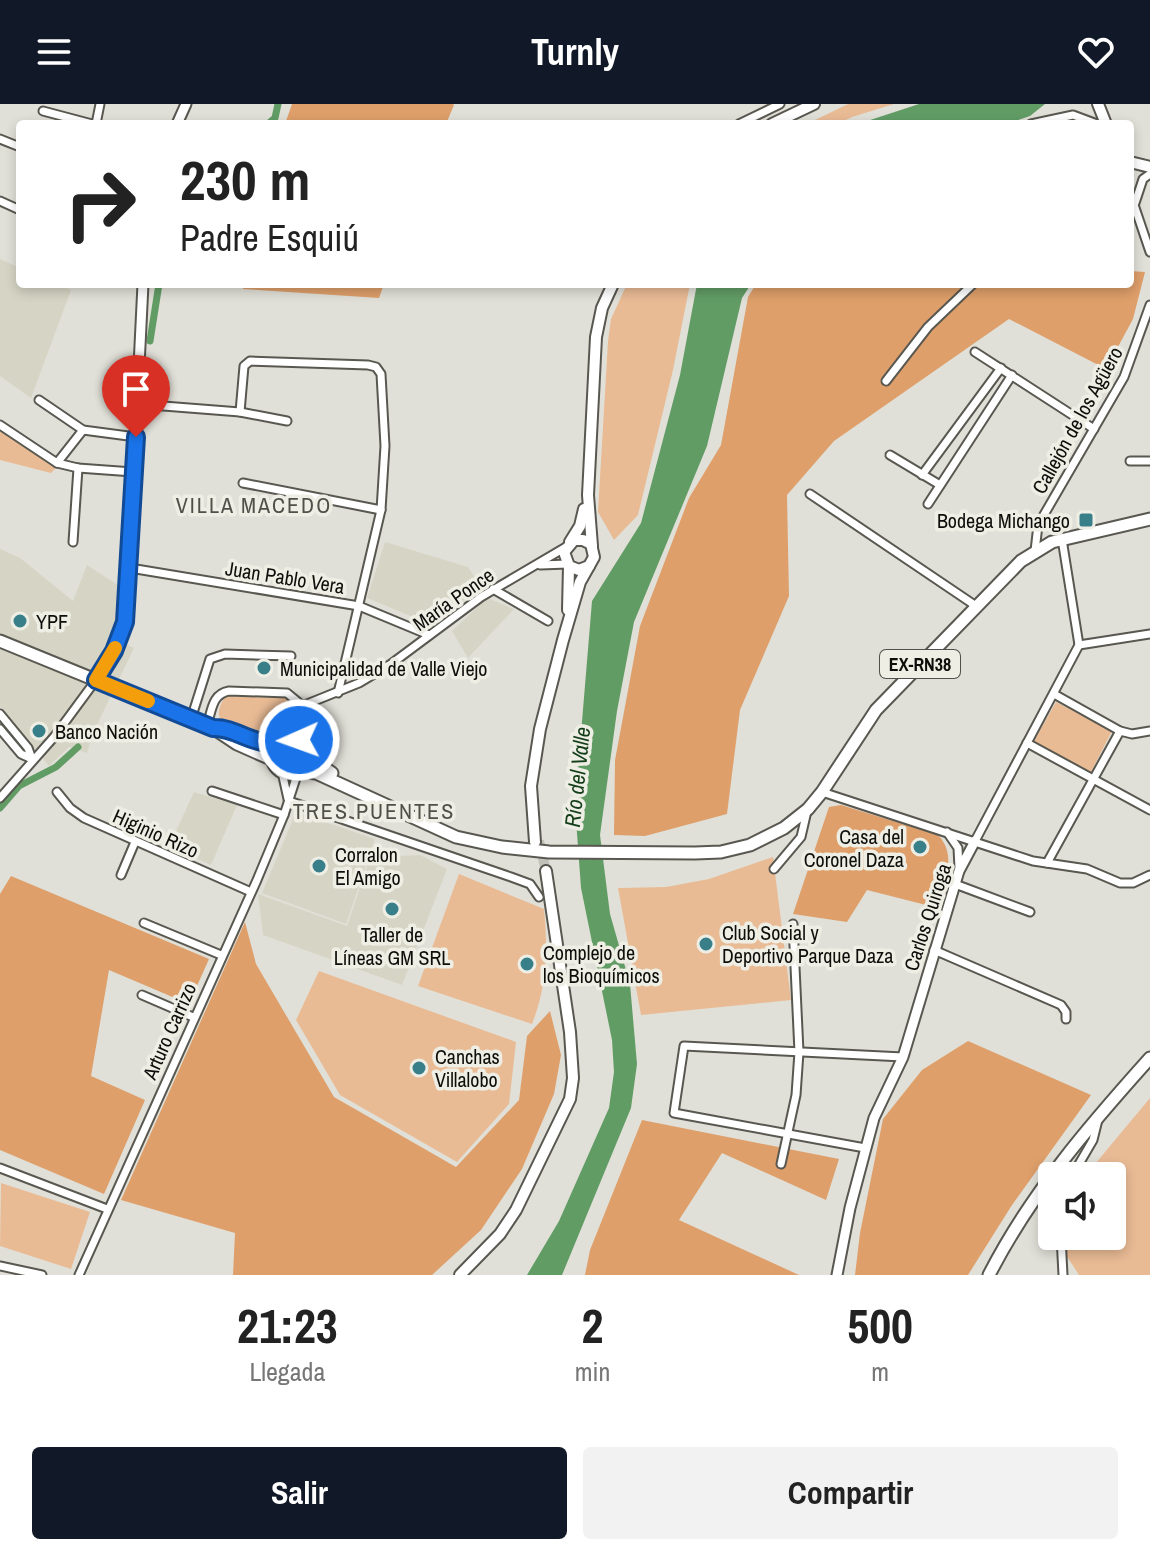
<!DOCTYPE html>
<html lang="es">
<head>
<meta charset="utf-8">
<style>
	body { margin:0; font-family:"Archivo Narrow",sans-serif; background:#f2f2f2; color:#222; height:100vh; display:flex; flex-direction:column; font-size:30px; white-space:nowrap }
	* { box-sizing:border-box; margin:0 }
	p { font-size:26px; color:#767676 }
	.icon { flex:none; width:44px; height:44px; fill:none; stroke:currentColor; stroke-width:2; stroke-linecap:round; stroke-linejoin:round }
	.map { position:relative; height:1171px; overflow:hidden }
	.details { display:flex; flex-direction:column; background:#fff; flex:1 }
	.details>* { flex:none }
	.guide { position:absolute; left:16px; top:16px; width:1118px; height:168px; border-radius:8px; box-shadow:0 4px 12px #0003; background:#fff; color:#222; overflow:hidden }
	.buttons { position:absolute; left:1038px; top:1058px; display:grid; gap:16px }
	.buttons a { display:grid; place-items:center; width:88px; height:88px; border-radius:8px; background:#fff; box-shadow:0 4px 12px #0003; font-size:40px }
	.pin { position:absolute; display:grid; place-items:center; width:68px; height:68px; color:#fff; margin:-82px -34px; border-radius:50% 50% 50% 0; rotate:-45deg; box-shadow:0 0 8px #0007 }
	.pin .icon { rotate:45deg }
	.me { position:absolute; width:88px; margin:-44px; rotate:268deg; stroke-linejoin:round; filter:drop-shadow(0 0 6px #0008) }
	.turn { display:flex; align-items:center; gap:28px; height:168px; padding:0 32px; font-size:36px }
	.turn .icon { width:104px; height:104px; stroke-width:2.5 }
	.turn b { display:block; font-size:56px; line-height:68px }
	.eta { display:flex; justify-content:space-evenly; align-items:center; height:136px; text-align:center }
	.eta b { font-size:48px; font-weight:800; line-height:56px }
	.cta { display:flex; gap:16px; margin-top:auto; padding:16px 32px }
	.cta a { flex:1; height:92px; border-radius:8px; background:#111827; color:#fff; font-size:32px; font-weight:800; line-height:92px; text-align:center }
	.cta a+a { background:#f2f2f2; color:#222 }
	header { display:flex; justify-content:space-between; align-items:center; height:104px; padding:0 32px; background:#111827; color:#fff; font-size:36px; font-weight:800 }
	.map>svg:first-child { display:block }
	.built { fill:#d6d5c5 }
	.green { fill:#e9bb95 }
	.forest { fill:#de9f6a }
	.water { fill:#629c65 }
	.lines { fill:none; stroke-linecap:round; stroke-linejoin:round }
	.canal { stroke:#629c65; stroke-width:7 }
	.secondary-tunnel { stroke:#c1c0b9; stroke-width:10; stroke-dasharray:10 5; stroke-linecap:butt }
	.minor-casing { stroke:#585750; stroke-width:11 }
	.tertiary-casing { stroke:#585750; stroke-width:13 }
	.secondary-casing { stroke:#585750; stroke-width:14 }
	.primary-casing { stroke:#585750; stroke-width:15 }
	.minor { stroke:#fff; stroke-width:7 }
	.tertiary { stroke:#fff; stroke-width:9 }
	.secondary { stroke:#fff; stroke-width:10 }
	.primary { stroke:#fff; stroke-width:11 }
	.route-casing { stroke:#114b97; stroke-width:20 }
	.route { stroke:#1a73e8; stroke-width:14 }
	.slow { stroke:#f59e0b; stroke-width:14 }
	.poi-dot { fill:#387f8a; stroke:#eeeee5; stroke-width:3 }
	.labels { text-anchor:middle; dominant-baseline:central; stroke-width:7; stroke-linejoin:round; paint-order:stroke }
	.shield { fill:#eeeee5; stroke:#50504c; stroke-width:2 }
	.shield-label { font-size:18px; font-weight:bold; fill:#0d0d0a }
	.street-label { font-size:20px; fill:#0d0d0a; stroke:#eeeee5 }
	.poi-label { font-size:20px; fill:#0d0d0a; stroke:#eeeee5; text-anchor:start }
	.neighbourhood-label { font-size:22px; letter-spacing:2px; fill:#505048; stroke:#eeeee5 }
	.water-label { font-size:22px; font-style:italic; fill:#143e19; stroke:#eeeee5 }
</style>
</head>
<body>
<header><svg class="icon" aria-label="menu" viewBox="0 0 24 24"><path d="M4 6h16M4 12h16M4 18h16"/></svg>Turnly<svg class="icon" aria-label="heart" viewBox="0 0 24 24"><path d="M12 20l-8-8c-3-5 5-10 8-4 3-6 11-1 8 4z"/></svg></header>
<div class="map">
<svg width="1150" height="1171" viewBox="0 0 1150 1171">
	<rect width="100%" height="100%" fill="#e1e0d8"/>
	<g class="built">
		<path d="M0,155L20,164V180H57L71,186L31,294L0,272Z"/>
		<path d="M385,438L468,463L480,481L444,513L430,520L367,494Z"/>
		<path d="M0,445L20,454L73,497L87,461L121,483L118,517L111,534L134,544L93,629L87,649L69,643L49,662L0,602Z"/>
		<path d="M487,494L514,505L468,554L452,527Z"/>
		<path d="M194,688L237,701L211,761L169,742Z"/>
		<path d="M296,708L375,735L346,820L262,789Z"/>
		<path d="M373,745L395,752L420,751L447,765L402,881L263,831L258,790L347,822Z"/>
	</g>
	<g class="green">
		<path d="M848,0H894L852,13L838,20H807Z"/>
		<path d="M627,180H690L673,266L638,411L614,436L598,408L608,237L611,215Z"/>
		<path d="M0,327L56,364L51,369L0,356Z"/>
		<path d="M227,592L284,594L289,595L293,602L279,632L275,635L244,629L239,623L221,616C216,610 221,596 227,592Z"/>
		<path d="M1056,598L1112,627L1091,668H1087L1034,637Z"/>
		<path d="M773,753L791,896L641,911L618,784L666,783L709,775Z"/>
		<path d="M459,770L544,805C548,845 547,882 532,920L418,882Z"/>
		<path d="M319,867L516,938L509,1000L457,1058L340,991L296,916Z"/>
		<path d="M1150,994V1171H1079L1066,1151V1132H1112V1072H1085Z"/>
		<path d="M1,1079L90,1108L71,1165L0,1142Z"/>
	</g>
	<g class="forest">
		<path d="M292,0H453L454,1L446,20H285Z"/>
		<path d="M1130,167L1145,168L1133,215L1106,265L1009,215L834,337L787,391L789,492L740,606L727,710L645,732L614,731L615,656L640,522L689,394L721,341L748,193L756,180H1130Z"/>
		<path d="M244,180H384L379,194L243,185Z"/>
		<path d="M841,701L938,731C958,751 944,780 938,804L867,786L847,818L793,810L829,703Z"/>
		<path d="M11,772L209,855L189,900L109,866L91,972L145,996L104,1090L0,1046V790Z"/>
		<path d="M245,818L256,860L334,993L456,1063L519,996L527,932L550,907L561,951L554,990L522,1065L481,1126L432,1171H233L235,1129L121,1096Z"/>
		<path d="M968,937L1091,991L1012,1101L968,1171H855L860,1129L883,1015L922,966Z"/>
		<path d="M642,1016L839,1055L826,1096L722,1049L679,1116L799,1171H585L590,1146Z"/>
	</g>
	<g class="water">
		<path d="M919,0H1045L1030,12L1006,20H858Z"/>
		<path d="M697,180H751L742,194L707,342L634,518L617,607L600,731L610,810L630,880L637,960L631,1004L562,1171H527L559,1117L609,1004L614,968L612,936L581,784L575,702L592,497L641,419L680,271Z"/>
	</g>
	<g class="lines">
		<g class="canal">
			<path d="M268,20L275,14L278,0"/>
			<path d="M150,237L159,180"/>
			<path d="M0,704L19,682L56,663L78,643"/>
		</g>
		<path class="secondary-tunnel" d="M539,737L546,767"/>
		<defs>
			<g id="minor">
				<path d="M43,7L92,20"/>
				<path d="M96,20L100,0"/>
				<path d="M739,20L780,0"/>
				<path d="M1031,20L1073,11L1097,20"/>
				<path d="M0,35L20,43"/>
				<path d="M1130,89L1150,148"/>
				<path d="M0,97L20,106"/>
				<path d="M1135,99L1143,75L1150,70"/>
				<path d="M975,248L1094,325"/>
				<path d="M886,277L928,223L973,180"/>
				<path d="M39,296L83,326L136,333"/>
				<path d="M138,300L240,308L287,317"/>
				<path d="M240,308L244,262L250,257L368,261L376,263L381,270L385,342L381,406L338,589"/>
				<path d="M0,321L57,359L78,364L133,368"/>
				<path d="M890,351L940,381"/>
				<path d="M1130,357H1150"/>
				<path d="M57,359L83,326"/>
				<path d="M922,371L1001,264"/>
				<path d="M243,379L381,406"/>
				<path d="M810,390L976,502"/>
				<path d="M928,400L1012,271"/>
				<path d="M73,438L78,364"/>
				<path d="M1035,447L1038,421L1124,273L1150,201"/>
				<path d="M540,461L568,460"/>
				<path d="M130,464L359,502L429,531"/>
				<path d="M493,485L548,517"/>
				<path d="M1079,541L1150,530"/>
				<path d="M1054,590L1120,627L1132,630L1150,627"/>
				<path d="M0,610L28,644L32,655"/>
				<path d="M191,615L210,555L225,550L291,552"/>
				<path d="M207,621C212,606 212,590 229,587L287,589L304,603"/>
				<path d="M0,625L21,650L32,655"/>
				<path d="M280,636L291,609L297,604L359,579L391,560L481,493L566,443"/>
				<path d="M299,636L298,617L304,603"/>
				<path d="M1027,639L1150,706"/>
				<path d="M282,668L288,695"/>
				<path d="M212,687L284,711"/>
				<path d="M57,688L70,704L84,714L251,788"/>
				<path d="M822,688L1033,757L1087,765L1120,779H1133L1150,771"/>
				<path d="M0,694L54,633L96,576"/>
				<path d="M289,697L511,773L530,780L539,793"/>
				<path d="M947,728L958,744L959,764"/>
				<path d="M975,737L1079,541L1062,435"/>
				<path d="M1047,759L1120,627"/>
				<path d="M774,765L801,733L807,707"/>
				<path d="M121,771L135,738"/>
				<path d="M955,780L1030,808"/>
				<path d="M144,819L221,851"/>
				<path d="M934,846L1061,901L1066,908V915"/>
				<path d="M142,891L193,913"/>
				<path d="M865,1044L674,1009L684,942L903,953"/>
				<path d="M781,1060L796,991L799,948L793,820"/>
				<path d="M0,1064L107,1105"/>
				<path d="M1072,1072L1093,1036L1098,1016"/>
				<path d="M1061,1132L1063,1171"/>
				<path d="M0,1162L42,1171"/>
				<path d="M79,1171L257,776L284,711L298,668"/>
			</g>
			<g id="tertiary">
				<path d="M177,20L186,0"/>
				<path d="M96,576L123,528L127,509L143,180"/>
				<path d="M837,1171L850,1104L874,1014L903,953L959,767L975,737"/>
			</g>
			<g id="secondary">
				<path d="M1098,0L1106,20"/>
				<path d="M772,20L814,0"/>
				<path d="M1130,58L1150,63"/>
				<path d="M570,438L580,422L584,405"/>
				<path d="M592,442L588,391L596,233L602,204L613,180"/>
				<path d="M568,506L569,462L564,448L574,436H583L591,440L594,453L589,462L579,466L569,462"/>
				<path d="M535,738L531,682L540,625L563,536L580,478L589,462"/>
				<path d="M460,1171L500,1130L516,1106L570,995L573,974L570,928L546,767"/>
			</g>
			<g id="primary">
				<path d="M0,537L213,624L237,640L271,655"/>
				<path d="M213,624C236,623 254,640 277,638"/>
				<circle cx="290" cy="652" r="18"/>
				<path d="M308,652L332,669"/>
				<path d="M300,667L316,669L456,733L502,743L549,748L695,749L721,748L750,741L784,724L808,705L822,688L876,606L1021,457L1052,438L1150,415"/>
				<path d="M989,1171C1031,1089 1089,1022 1150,954"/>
			</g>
		</defs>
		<use href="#minor" class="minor-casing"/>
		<use href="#tertiary" class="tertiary-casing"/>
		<use href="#secondary" class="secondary-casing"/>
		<use href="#primary" class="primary-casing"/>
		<use href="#minor" class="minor"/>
		<use href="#tertiary" class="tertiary"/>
		<use href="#secondary" class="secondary"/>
		<use href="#primary" class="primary"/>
	</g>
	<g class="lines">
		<defs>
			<path id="route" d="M136,333L125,518L114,547L96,576L213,624C233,623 249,638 269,639C281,639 286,631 299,636"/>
		</defs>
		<use href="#route" class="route-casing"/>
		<use href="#route" class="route"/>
		<path class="slow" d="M115,544L96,576L148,597"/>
	</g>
	<g class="poi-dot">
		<rect x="1078" y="408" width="16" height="16" rx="4"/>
		<circle cx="20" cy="517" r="8"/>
		<circle cx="264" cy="564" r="8"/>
		<circle cx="39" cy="627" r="8"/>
		<circle cx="920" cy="743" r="8"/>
		<circle cx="319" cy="762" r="8"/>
		<circle cx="392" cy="805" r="8"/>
		<circle cx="706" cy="840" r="8"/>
		<circle cx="527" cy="860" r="8"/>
		<circle cx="419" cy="964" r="8"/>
	</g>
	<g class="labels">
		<rect class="shield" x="880" y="546" width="80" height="28" rx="6"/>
		<g class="shield-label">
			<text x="920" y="560">EX-RN38</text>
		</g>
		<g class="street-label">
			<text transform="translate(1077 316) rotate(-61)">Callejón de los Agüero</text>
			<text transform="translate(285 473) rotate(9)">Juan Pablo Vera</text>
			<text transform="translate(453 495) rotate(-35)">María Ponce</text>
			<text transform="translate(156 729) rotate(24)">Higinio Rizo</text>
			<text transform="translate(927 813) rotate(-72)">Carlos Quiroga</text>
			<text transform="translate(169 927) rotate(-66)">Arturo Carrizo</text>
		</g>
		<g class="poi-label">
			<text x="1070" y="416" text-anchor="end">Bodega Michango</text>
			<text x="36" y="517">YPF</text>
			<text x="280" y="564">Municipalidad de Valle Viejo</text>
			<text x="55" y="627">Banco Nación</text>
			<text x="904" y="732" text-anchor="end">Casa del<tspan x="904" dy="23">Coronel Daza</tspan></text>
			<text x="335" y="750">Corralon<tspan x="335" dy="23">El Amigo</tspan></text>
			<text x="722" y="828">Club Social y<tspan x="722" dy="23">Deportivo Parque Daza</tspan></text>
			<text x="392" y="830" text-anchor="middle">Taller de<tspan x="392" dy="23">Líneas GM SRL</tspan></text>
			<text x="543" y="848">Complejo de<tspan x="543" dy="23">los Bioquímicos</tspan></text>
			<text x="435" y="952">Canchas<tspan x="435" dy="23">Villalobo</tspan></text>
		</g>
		<g class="neighbourhood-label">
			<text x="254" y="401">VILLA MACEDO</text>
			<text x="374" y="707">TRES PUENTES</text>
		</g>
		<g class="water-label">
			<text transform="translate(577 673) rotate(-84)">Río del Valle</text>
		</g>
	</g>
</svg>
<div class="buttons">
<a><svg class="icon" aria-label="sound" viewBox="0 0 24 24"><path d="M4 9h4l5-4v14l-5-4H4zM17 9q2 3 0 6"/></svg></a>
</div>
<div class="pin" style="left:136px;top:333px;background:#d93025"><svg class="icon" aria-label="arrive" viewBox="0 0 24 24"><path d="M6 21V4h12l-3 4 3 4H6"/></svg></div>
<svg class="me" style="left:299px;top:636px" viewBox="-20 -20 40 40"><circle r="17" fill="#1a73e8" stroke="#fff" stroke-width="3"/><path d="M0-11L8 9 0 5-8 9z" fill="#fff"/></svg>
<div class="guide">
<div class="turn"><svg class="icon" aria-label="right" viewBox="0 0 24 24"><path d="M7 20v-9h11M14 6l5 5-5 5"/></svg><div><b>230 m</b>Padre Esquiú</div></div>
</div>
</div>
<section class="details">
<div class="eta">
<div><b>21:23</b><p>Llegada</p></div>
<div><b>2</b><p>min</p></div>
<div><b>500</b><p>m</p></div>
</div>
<div class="cta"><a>Salir</a><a>Compartir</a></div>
</section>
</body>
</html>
